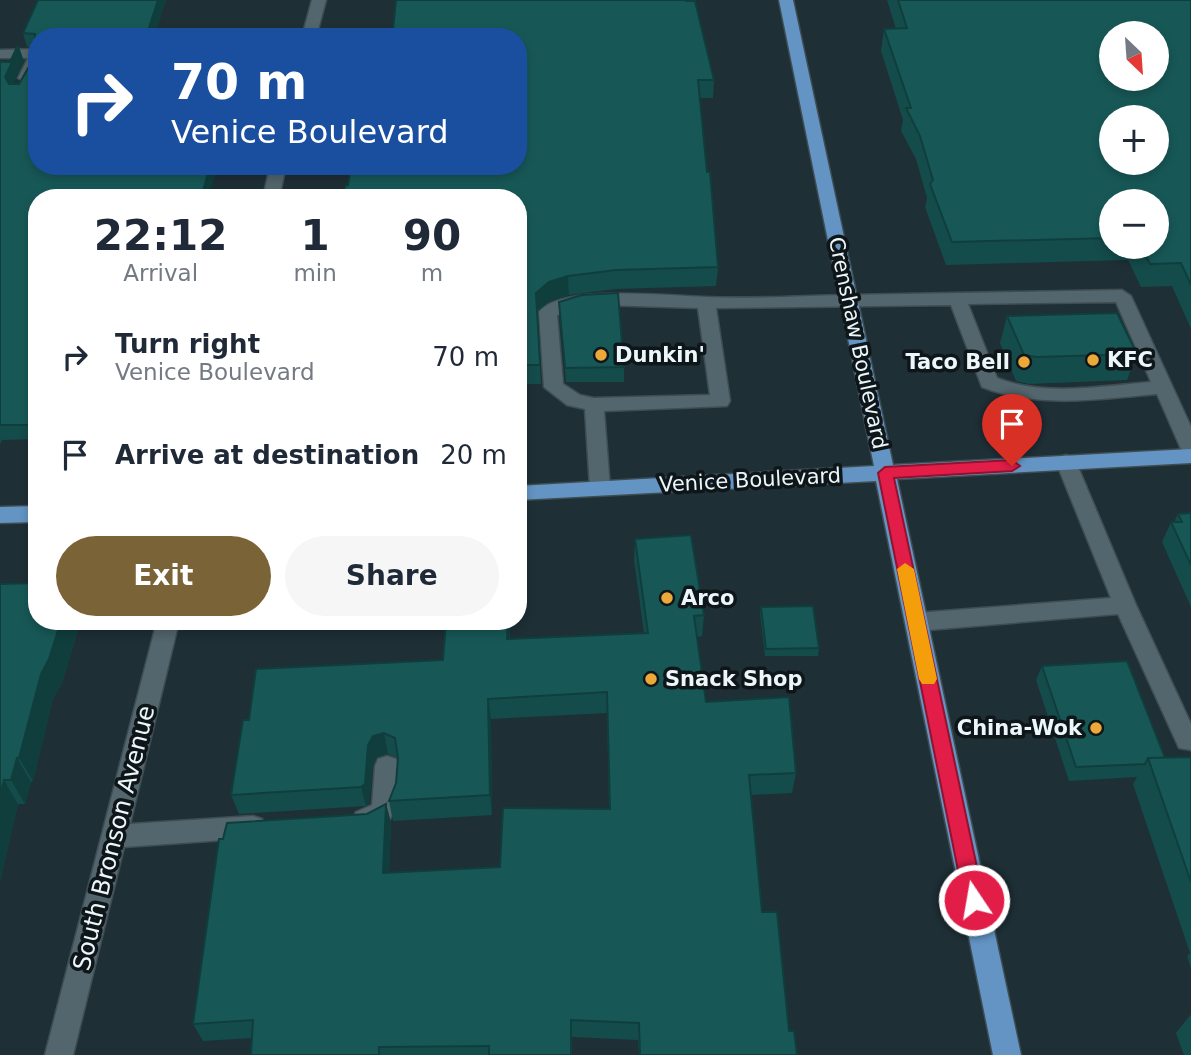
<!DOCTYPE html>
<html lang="en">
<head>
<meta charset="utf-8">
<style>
	body { margin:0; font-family:"DejaVu Sans",sans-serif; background:#f6f6f7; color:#1f2937; height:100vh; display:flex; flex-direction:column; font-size:26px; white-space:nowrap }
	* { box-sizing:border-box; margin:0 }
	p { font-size:23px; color:#747a83 }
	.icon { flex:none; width:38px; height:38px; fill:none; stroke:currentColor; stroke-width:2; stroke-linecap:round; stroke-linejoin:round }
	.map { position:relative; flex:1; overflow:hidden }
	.side { position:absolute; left:28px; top:189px; width:499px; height:441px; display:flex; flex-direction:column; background:#fff; border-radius:28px; box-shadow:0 4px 10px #0003 }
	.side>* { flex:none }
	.hud { position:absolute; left:28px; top:28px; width:499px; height:147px; border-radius:28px; box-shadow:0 4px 10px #0003; background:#1a4fa0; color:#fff; overflow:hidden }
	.needle { width:46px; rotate:155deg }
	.fabs { position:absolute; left:1099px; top:21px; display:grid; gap:14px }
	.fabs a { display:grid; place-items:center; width:70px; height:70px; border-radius:50%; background:#fff; box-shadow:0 4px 10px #0003; font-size:35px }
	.pin { position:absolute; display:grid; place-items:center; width:60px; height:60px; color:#fff; margin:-72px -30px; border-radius:50% 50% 50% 0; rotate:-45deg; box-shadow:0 0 7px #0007 }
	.pin .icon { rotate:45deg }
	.me { position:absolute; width:77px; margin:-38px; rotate:348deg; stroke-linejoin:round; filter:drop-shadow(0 0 5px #0008) }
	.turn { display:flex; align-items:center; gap:24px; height:147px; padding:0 28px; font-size:32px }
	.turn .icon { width:91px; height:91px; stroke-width:2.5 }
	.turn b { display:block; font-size:49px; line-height:60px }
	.eta { display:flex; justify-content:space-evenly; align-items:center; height:119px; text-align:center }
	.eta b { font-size:42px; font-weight:700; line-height:49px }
	.action { display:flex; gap:14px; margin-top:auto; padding:14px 28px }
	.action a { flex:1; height:80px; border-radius:42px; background:#7b6338; color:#fff; font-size:28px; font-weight:700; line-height:80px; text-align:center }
	.action a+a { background:#f6f6f7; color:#1f2937 }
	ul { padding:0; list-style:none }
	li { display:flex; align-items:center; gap:21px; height:98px; padding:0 28px }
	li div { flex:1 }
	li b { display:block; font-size:26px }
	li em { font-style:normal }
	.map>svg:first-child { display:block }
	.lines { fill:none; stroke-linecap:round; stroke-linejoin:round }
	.minor-casing { stroke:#3e4d52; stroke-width:3 }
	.major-casing { stroke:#3e4d52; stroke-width:3 }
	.minor { fill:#53666d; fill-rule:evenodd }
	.major { fill:#6394c4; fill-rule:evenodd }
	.wall { fill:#144c4b; fill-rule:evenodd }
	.shaded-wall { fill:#103e3d }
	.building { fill:#175857; stroke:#103e3d; stroke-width:2; fill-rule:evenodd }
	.route { fill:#e11d48; stroke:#92132f; stroke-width:2 }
	.slow { fill:#f59e0b }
	.poi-dot { fill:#eca93a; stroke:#0f1619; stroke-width:2.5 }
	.labels { text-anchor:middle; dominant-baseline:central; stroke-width:7; stroke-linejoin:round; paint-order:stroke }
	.street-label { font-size:21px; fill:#ecf7fb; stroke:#0f1619 }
	.poi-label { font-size:21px; font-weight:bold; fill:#ecf7fb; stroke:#0f1619; text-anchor:start }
	.near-street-label { font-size:24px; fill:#ecf7fb; stroke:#0f1619 }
</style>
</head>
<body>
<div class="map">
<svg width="1191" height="1055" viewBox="0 0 1191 1055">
	<rect width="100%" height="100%" fill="#1e2f36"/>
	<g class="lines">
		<defs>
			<g id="minor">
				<path d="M312,0H326L316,37H302Z"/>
				<path d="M37,49V69L30,81L25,82L18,78L28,58H0V50Z"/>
				<path d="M270,166H286L279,198H263Z"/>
				<path d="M1122,290L1131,296L1191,427V456L1184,454L1181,449L1157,394C1098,399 1039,409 982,387L951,305L716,308L730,401L727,406L604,411L610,488L607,493L600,495L593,493L590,488L585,409L567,405L544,387L539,312C560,284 672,296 706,297C752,299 798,296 845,295C937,293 1029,292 1122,290ZM1116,302L1151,382C1101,386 1045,397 997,378L968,304ZM603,305L698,308L710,395L594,398L580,395L563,384L557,315L582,307Z"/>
				<path d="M1066,455L1073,457L1076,462L1136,605L1191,724V750L1179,748L1118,614L916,631L908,628L905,622L908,616L916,613L1111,598L1056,462L1059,457Z"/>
				<path d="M157,621H179L130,824L253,816L262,819L266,827L262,835L253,838L124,847L73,1055H45Z"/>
				<path d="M387,756L396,759C400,768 399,776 398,786C396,812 389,840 356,828L352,820L356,812L372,805L375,766L378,759Z"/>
			</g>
			<g id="major">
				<path d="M779,0H793L893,465L1191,449V463L897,479L1021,1055H993L876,481L518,500V486L874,466Z"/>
				<path d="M37,506V522L0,523V507Z"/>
			</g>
		</defs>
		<use href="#minor" class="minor-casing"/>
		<use href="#major" class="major-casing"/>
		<use href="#minor" class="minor"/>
		<use href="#major" class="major"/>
	</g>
	<g class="wall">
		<path d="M166,0L154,37H37V439L2,440L0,444V62L24,61L13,84H19L35,56V47H27L23,33Z"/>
		<path d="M887,0H1191V329L1172,286L1141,287L1128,260L946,265L925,207L927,198L916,159L901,131L903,120L881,51L884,29H896ZM1111,201L1157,247H1111Z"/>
		<path d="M518,37L714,80L713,98H700L707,172L718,267L716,286L616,289L569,295L550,301L537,312L541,384H524L523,420H518V198L348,185Z"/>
		<path d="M559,302L624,367V382H566Z"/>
		<path d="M1007,316L1137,354L1127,380L1029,384L1016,381L1000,343Z"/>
		<path d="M1191,513V607L1162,542L1171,522H1174L1178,514Z"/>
		<path d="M635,539L704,615L702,636L697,637L706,702L796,773L792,793L751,795L762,912L789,1031L797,1055H639L638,1040L572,1037V1055H251L252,1038L203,1041L193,1024L223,839L367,814L386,804L391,823L389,873L500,867L609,809L607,713L491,719L492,815L393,821L389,801L396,783L398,758L388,754L377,757L373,765L369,804L366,806L239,814L231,795L249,720L443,660L446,621H510V639L644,633L634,560Z"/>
		<path d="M0,584L81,621L62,683L53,699L33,781L31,782L25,804H18L0,881Z"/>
		<path d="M761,607L819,648L818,656H765L760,614Z"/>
		<path d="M1042,666L1165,758L1191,757V968L1187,956L1190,953L1133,784L1137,777L1069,781L1036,680Z"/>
		<path d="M1191,1014V1055H1184L1176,1033Z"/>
	</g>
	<g class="shaded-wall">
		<path d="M158,0H166L154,37H146Z"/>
		<path d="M19,47L24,61L10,91L5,77Z"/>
		<path d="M210,166H218L208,198H201Z"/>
		<path d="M568,276L569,295L550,301L536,312V293L549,282Z"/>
		<path d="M523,365L524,384L523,420L522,401Z"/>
		<path d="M61,621H81L62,683L53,699L33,781L19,758L41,674Z"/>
		<path d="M508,621H510L509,660L507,639Z"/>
		<path d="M488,699L491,719L492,815L490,795Z"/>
		<path d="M384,733L388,754L377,757L373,765L369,804L366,806L361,787L368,745L373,736Z"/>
		<path d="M17,758L31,782L25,804L11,780Z"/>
		<path d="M4,780L18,804L0,881V796Z"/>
		<path d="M386,804L391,823L388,892L383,873Z"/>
	</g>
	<g class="building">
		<path d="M38,0H158L146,37H37V166H210L201,198H37V425H0V62H10L17,47H19L5,77L9,84H19L35,56V34L23,33Z"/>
		<path d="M396,0H685L686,1H695L714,80H698L707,172H710L718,267L616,270L568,276L549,282L536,293L540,365H523L522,401H518V198H344L345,186L348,185L351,166H518V37H376L377,30H393Z"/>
		<path d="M898,0H1191V285L1181,263L1150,264L1141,247H1157V201H1111V238L952,242L930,184L933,180L920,136L906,108H911L884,29L907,28ZM1111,33H1157V79H1111ZM1111,117H1157V163H1111Z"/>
		<path d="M618,293L624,367L565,368L559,302L582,295Z"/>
		<path d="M1117,313L1137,354L1037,357L1024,355L1007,316Z"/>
		<path d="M1191,513V565L1171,522H1182L1178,514Z"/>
		<path d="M691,535L704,615L694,616L706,702L789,697L796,773L749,775L762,912H777L789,1031H794L797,1055H640L639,1023L571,1020V1055H489V1046L379,1047V1055H251L253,1020L193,1024L219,839H223L227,823L367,814L386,804L383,873L500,867L503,808L610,809L607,692L488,699L490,795L389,801L396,783L398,758L395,738L384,733L373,736L368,745L365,784L361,787L231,795L243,720H249L256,669L443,660L446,621H508L507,639L648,633L635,539Z"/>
		<path d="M37,583V621H61L49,659L41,674L19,758H17L11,780H4L0,796V584Z"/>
		<path d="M813,606L819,648L766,649L761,607Z"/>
		<path d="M1127,661L1165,758H1148L1145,764L1076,767L1042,666Z"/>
		<path d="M1191,757V882L1148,758Z"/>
	</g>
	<path class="route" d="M1012,460L1020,466L1012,471L894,478L984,900L981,906L974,909L967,906L964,900L878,473L885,467Z"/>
	<path class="slow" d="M905,563L914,569L937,679L934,684H922L919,679L897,569Z"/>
	<g class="poi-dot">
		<circle cx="601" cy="355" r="7"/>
		<circle cx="1093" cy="360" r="7"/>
		<circle cx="1024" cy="362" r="7"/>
		<circle cx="667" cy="598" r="7"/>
		<circle cx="651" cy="679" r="7"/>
		<circle cx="1096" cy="728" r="7"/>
	</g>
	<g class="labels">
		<g class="street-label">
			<text transform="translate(858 343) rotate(78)">Crenshaw Boulevard</text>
			<text transform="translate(750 480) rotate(-3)">Venice Boulevard</text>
		</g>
		<g class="poi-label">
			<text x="615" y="355">Dunkin'</text>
			<text x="1107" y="360">KFC</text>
			<text x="1010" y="362" text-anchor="end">Taco Bell</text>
			<text x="681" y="598">Arco</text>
			<text x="665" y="679">Snack Shop</text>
			<text x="1082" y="728" text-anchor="end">China-Wok</text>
		</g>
		<g class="near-street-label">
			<text transform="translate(114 838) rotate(-76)">South Bronson Avenue</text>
		</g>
	</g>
</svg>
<div class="fabs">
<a><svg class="needle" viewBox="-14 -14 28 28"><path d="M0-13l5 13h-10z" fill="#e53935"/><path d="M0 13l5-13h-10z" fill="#747a83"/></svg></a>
<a>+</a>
<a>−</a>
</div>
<div class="pin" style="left:1012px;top:466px;background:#d93025"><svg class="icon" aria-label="arrive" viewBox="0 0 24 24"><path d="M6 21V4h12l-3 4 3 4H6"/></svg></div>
<svg class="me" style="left:974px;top:900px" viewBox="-20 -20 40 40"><circle r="17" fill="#e11d48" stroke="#fff" stroke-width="3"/><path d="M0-11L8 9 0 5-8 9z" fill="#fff"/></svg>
<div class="hud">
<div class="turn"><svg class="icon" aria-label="right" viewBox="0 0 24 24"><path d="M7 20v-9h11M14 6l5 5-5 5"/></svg><div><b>70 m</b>Venice Boulevard</div></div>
</div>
<section class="side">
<div class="eta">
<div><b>22:12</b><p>Arrival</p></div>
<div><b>1</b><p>min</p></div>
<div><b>90</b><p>m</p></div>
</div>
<ul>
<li><svg class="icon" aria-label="right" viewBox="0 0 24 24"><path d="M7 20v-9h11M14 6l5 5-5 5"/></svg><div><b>Turn right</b><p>Venice Boulevard</p></div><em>70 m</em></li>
<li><svg class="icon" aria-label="arrive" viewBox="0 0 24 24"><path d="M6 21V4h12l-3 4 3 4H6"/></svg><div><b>Arrive at destination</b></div><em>20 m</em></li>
</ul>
<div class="action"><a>Exit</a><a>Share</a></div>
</section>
</div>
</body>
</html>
